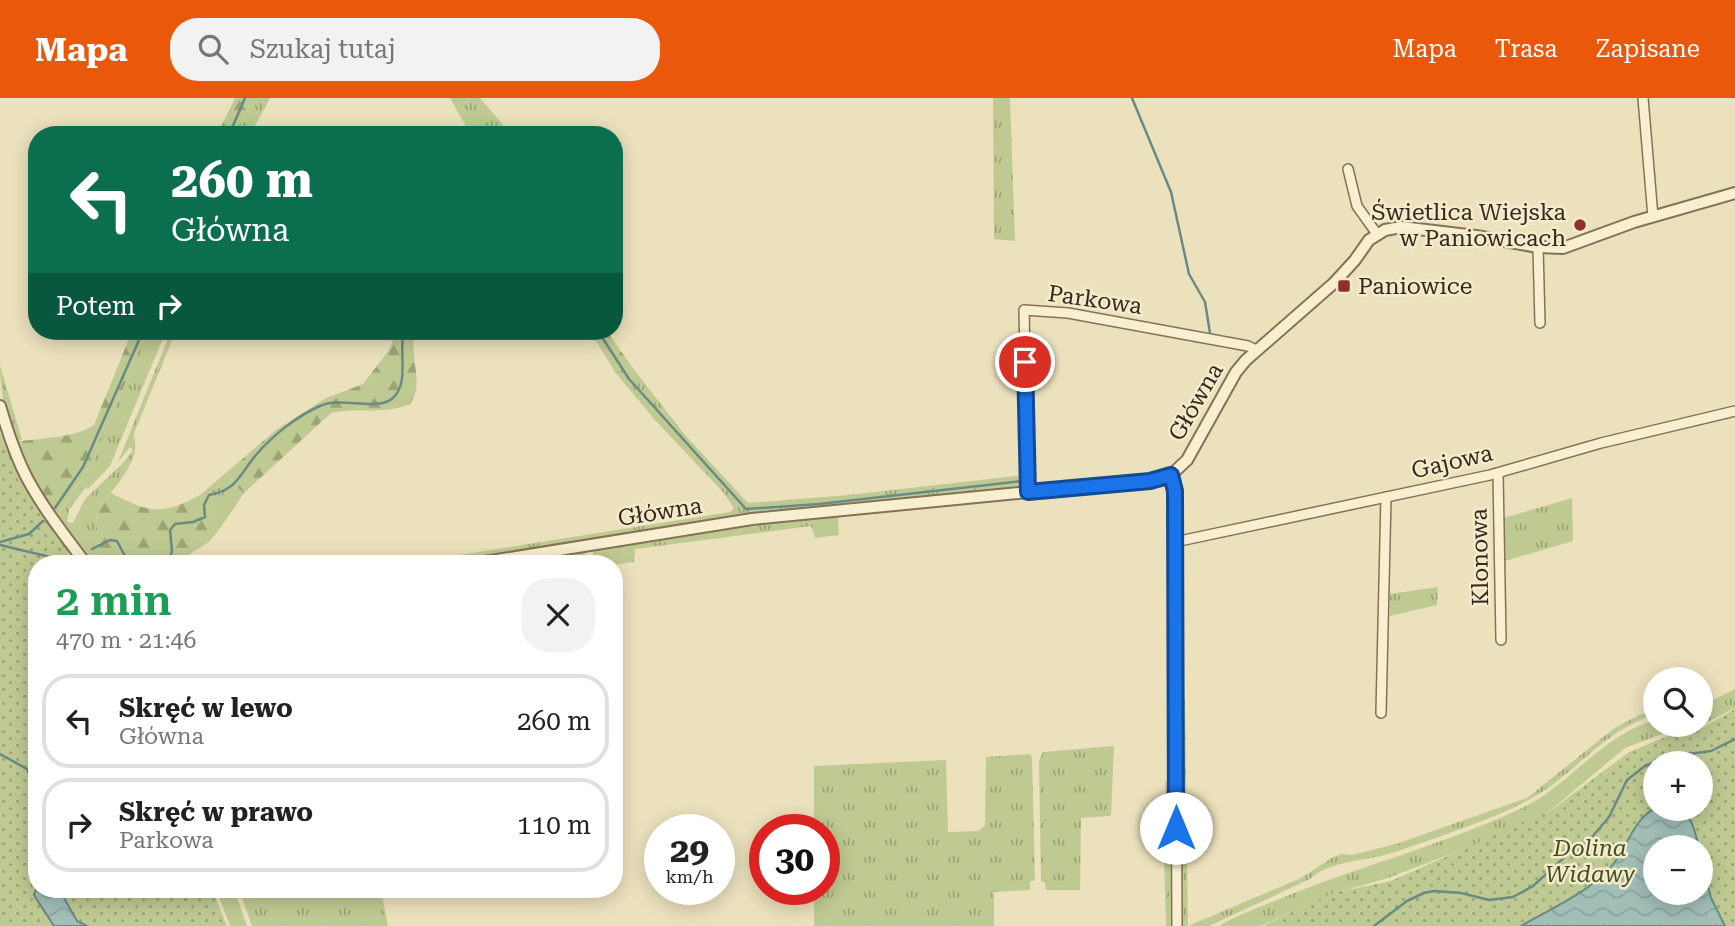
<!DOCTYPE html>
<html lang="pl">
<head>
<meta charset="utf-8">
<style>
	body { margin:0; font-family:"Roboto Serif",serif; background:#f2f2f2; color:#222; height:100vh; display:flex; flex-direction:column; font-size:26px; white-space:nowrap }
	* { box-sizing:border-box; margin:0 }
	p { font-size:23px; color:#767676 }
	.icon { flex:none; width:38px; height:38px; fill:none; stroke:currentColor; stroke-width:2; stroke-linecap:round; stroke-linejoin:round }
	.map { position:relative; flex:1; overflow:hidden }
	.details { position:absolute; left:28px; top:457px; width:595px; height:343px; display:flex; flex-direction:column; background:#fff; border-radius:28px; box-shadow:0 4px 18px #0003 }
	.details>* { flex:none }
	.guide { position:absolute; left:28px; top:28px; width:595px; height:214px; border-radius:28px; box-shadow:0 4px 18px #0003; background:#0b6e4f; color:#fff; overflow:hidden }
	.tools { position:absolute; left:1643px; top:569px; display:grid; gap:14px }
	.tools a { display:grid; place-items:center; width:70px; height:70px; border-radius:50%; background:#fff; box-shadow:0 4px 18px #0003; font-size:35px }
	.speed { position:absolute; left:644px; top:716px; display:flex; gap:14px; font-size:35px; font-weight:700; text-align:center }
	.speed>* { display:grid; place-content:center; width:91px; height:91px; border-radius:50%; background:#fff; box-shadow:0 4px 18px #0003; line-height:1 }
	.speed small { font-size:18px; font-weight:400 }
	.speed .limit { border:10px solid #d22; background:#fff; color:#111 }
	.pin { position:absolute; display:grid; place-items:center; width:60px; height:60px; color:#fff; margin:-30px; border:4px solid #fff; border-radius:50%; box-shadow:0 2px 7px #0007 }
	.me { position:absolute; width:77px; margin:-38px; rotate:0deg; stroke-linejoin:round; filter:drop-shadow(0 0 5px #0008) }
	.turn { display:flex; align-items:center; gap:24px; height:147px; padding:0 28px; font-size:32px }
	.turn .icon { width:91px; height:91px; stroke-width:2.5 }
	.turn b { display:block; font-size:49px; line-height:60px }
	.then { display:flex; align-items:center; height:66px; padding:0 28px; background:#0003; gap:14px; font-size:26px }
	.round { display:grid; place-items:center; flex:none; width:74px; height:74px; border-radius:28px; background:#f2f2f2 }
	.summary { display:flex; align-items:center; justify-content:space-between; height:119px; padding:0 28px }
	h1 { font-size:42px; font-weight:600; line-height:52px; color:#1e9e55 }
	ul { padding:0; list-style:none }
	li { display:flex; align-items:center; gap:21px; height:94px; margin:0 14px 10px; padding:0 14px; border:4px solid #e0e0e0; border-radius:28px }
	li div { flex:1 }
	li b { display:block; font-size:26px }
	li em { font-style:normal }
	header { display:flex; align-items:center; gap:42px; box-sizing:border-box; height:98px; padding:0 35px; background:#ea580c; color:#fff }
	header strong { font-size:33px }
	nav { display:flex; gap:38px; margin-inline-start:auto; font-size:24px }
	.search { width:490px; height:63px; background:#f2f2f2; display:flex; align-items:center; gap:18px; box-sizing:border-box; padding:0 24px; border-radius:28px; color:#767676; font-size:26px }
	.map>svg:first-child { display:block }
	.grass { fill:url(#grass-tufts) }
	.forest { fill:url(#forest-firs) }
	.park { fill:url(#park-dots); fill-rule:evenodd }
	.water { fill:url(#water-waves); stroke:#698b85; stroke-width:2 }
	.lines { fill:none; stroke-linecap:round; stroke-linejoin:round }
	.stream { stroke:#698b85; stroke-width:2.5 }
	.minor-casing { stroke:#847257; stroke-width:12 }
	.tertiary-casing { stroke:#847257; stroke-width:14 }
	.minor { stroke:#f8efd0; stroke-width:9 }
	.tertiary { stroke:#f8efd0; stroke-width:10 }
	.route-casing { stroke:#114b97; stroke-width:18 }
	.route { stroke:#1a73e8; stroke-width:12 }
	.poi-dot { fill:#912f28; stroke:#f4ebcc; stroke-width:2.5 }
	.labels { text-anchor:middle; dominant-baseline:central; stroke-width:5; stroke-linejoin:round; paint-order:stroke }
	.poi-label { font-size:23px; fill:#33281b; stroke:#f4ebcc; text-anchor:end }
	.street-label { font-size:23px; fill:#33281b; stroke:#f4ebcc }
	.park-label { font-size:23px; font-style:italic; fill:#414f22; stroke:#f4ebcc }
</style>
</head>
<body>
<header>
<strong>Mapa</strong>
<div class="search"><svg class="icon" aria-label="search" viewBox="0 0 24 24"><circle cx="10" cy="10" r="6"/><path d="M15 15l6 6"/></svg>Szukaj tutaj</div>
<nav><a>Mapa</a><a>Trasa</a><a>Zapisane</a></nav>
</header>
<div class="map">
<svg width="1735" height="828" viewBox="0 0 1735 828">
	<defs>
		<pattern id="grass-tufts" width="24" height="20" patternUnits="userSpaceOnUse" patternTransform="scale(1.75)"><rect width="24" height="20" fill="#bfca92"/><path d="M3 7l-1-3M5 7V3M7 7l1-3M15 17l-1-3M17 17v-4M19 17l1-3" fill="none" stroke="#9ca476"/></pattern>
		<pattern id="forest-firs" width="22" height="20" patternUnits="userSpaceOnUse" patternTransform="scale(1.75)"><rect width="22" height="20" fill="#bfca92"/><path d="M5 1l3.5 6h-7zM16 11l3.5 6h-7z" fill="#9ca476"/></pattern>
		<pattern id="park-dots" width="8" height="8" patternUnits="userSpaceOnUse" patternTransform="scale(1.75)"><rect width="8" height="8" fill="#bfca92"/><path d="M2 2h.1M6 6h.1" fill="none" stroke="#9ca476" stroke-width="1.8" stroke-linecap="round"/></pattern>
		<pattern id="water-waves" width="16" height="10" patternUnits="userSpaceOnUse" patternTransform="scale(1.75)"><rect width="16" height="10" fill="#a1beb7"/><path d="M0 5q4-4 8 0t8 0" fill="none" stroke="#8ba39d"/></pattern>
	</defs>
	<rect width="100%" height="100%" fill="#ece1bd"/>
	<g class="grass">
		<path d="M253,0H270L250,37H234Z"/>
		<path d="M450,0H480L512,37H471Z"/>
		<path d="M993,0H1010L1015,143L994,141Z"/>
		<path d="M147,233H166L110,368L88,391L86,389L69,412L67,424L73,425L85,401L123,365L133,352L130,349L118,364L171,233H176L134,335C134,340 136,346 135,351C134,369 108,399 96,412L99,453L106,465H91L56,420L92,365Z"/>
		<path d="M0,267L22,342L15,343C6,316 0,296 0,267Z"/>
		<path d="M632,269L685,337L748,405L848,397L1024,377V389L732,420L450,465L403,466L730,414L734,410L722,393L654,321L615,274Z"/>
		<path d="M227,374L236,389L244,395L221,429L200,397Z"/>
		<path d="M1572,400L1573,443L1505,463L1504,420Z"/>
		<path d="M835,418L838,419L839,437L815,440L811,428L635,451L634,464L614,467L595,465L592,451L705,431Z"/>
		<path d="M579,452L585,454V459L577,461L578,465L496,466Z"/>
		<path d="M1438,489L1437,507L1390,518V496Z"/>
		<path d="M1735,591V610L1702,627L1659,637L1625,650L1552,711L1508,734L1388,780L1332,796L1260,828H1219C1237,817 1258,810 1277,802C1356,769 1440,748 1518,712C1571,688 1598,639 1655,622L1656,626H1701V608Z"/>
		<path d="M1185,602L1188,828L1301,780L1333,759L1342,756L1352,757L1396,746L1527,700L1613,631L1639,617L1655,612L1656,616C1605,633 1584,666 1542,694C1528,703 1511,711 1495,718C1462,731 1428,743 1395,754C1370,763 1329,762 1310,781L1209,828H1180L1178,604Z"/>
		<path d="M1114,648L1111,718L1081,720L1080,792H1046L1045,785L1041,783L1039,663L1043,654Z"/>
		<path d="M1030,656L1032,660L1035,782L1030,784V792L994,794V828H814V791H824V732L814,731V668L946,662L948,734L979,733L985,727L986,659Z"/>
		<path d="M1165,683L1172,685L1173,828H1166L1163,725L1166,724Z"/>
		<path d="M216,791H234L247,828H230Z"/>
		<path d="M239,791H381L388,828H252Z"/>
	</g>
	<g class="forest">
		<path d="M235,0H253L234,37H217Z"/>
		<path d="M132,233H147L92,365L51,427L69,452L67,458L37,466V770L0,828V347C29,339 70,343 94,327Z"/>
		<path d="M397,233H416C407,257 426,284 410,306C385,317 357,309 331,315L244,395L236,389L227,374L276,332L326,300L363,286L389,252Z"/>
		<path d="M587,233H607L632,269L615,274L593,238Z"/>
		<path d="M111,395C150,415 160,418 200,397L221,429L209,444L176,465H106L99,453L96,412Z"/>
	</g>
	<g class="park">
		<path d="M0,334L20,387L71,460V465L37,466V791H212L227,828H0Z"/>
		<path d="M1735,611V828H1262L1333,795L1391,783L1553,711L1629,654L1668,638L1704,629ZM1656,665H1701V710H1656ZM1656,749H1701V794H1656Z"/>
	</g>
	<g class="water">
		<path d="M1656,710L1682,711C1693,721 1695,735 1699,749H1656V794H1701V759L1711,800L1725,828H1521C1550,811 1594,792 1614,765C1627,748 1636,718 1656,710Z"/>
		<path d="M37,788V791H59L77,823L87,828H54L34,797Z"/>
	</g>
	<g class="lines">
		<g class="stream">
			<path d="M1132,0L1171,94L1189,176L1205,204L1210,235"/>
			<path d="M229,37L245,0"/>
			<path d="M598,233L629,281L746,411L819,406L1022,383"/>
			<path d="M55,410L83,369L143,233"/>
			<path d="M0,444L29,436L43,423"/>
			<path d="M0,447L67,463L72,461"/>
			<path d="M92,451L110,442L117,443L126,460L138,466"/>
			<path d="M165,466L169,463L172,453L170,432L175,426L193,424L205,419L204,407L209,397C238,392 240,375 256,357C272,338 297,318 320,308C341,298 377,314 393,300C410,284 398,253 404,233"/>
			<path d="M0,656L27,671L37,693"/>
			<path d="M1374,828L1407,803L1424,795L1434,793L1461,795L1489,802L1513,799L1533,788L1570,754L1587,745L1609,719L1627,682L1645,668L1666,659L1711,653L1735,641"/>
		</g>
		<defs>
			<g id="minor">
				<path d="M1643,0L1653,119"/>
				<path d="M1348,71L1357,108L1377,136"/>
				<path d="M1538,149L1540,225"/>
				<path d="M1498,375L1501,542"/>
				<path d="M1171,377L1175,393L1177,828"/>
				<path d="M1028,394L1024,212L1068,215L1248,248L1256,252"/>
				<path d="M1175,444L1490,377L1601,345L1735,313"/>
				<path d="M1381,615L1386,399"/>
			</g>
			<g id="tertiary">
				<path d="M0,308C7,332 15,357 27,380C43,410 65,438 86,466"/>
				<path d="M472,466L752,421L1161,381L1171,377L1187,362L1236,274L1246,262L1334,185L1355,162L1369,142L1385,132L1401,129L1476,138L1538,149L1563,150L1634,124L1735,95"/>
			</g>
		</defs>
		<use href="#minor" class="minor-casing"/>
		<use href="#tertiary" class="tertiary-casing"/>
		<use href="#minor" class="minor"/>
		<use href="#tertiary" class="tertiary"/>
	</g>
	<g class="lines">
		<defs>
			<path id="route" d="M1025,264L1028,394L1150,383L1171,377L1175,393L1176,730"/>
		</defs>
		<use href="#route" class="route-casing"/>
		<use href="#route" class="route"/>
	</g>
	<g class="poi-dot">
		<circle cx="1580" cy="127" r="7"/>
		<rect x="1337" y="181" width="14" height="14" rx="3.5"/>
	</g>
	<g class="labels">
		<g class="poi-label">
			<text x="1566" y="114">Świetlica Wiejska<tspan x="1566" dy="26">w Paniowicach</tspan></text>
			<text x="1358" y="188" text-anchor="start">Paniowice</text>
		</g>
		<g class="street-label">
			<text transform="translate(1095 202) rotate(8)">Parkowa</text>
			<text transform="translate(1196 304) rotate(-60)">Główna</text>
			<text transform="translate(1452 364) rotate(-13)">Gajowa</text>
			<text transform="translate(660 414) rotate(-9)">Główna</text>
			<text transform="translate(1480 459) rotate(-91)">Klonowa</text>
		</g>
		<g class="park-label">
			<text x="1590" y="750">Dolina<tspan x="1590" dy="26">Widawy</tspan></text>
		</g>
	</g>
</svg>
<div class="tools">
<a><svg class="icon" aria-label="search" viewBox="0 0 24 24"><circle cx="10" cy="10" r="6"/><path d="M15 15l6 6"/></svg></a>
<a>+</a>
<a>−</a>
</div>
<div class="speed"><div>29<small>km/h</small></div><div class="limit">30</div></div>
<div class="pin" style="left:1025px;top:264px;background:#d93025"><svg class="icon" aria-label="arrive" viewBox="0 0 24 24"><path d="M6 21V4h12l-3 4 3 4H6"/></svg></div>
<svg class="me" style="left:1176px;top:730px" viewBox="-20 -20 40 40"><circle r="19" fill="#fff"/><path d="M0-13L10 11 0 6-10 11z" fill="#1a73e8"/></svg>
<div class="guide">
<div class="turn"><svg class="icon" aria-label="left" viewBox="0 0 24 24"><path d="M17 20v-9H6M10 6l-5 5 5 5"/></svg><div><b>260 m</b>Główna</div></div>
<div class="then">Potem<svg class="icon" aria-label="right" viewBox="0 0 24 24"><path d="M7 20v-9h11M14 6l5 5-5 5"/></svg></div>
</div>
<section class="details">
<div class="summary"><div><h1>2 min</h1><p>470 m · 21:46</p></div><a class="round"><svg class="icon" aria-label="close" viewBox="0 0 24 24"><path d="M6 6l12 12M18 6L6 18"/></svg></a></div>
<ul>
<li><svg class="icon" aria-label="left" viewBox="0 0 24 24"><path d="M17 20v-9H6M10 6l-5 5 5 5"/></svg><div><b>Skręć w lewo</b><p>Główna</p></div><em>260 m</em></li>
<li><svg class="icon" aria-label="right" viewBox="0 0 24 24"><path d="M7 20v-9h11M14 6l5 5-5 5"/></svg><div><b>Skręć w prawo</b><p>Parkowa</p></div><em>110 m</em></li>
</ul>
</section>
</div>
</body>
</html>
